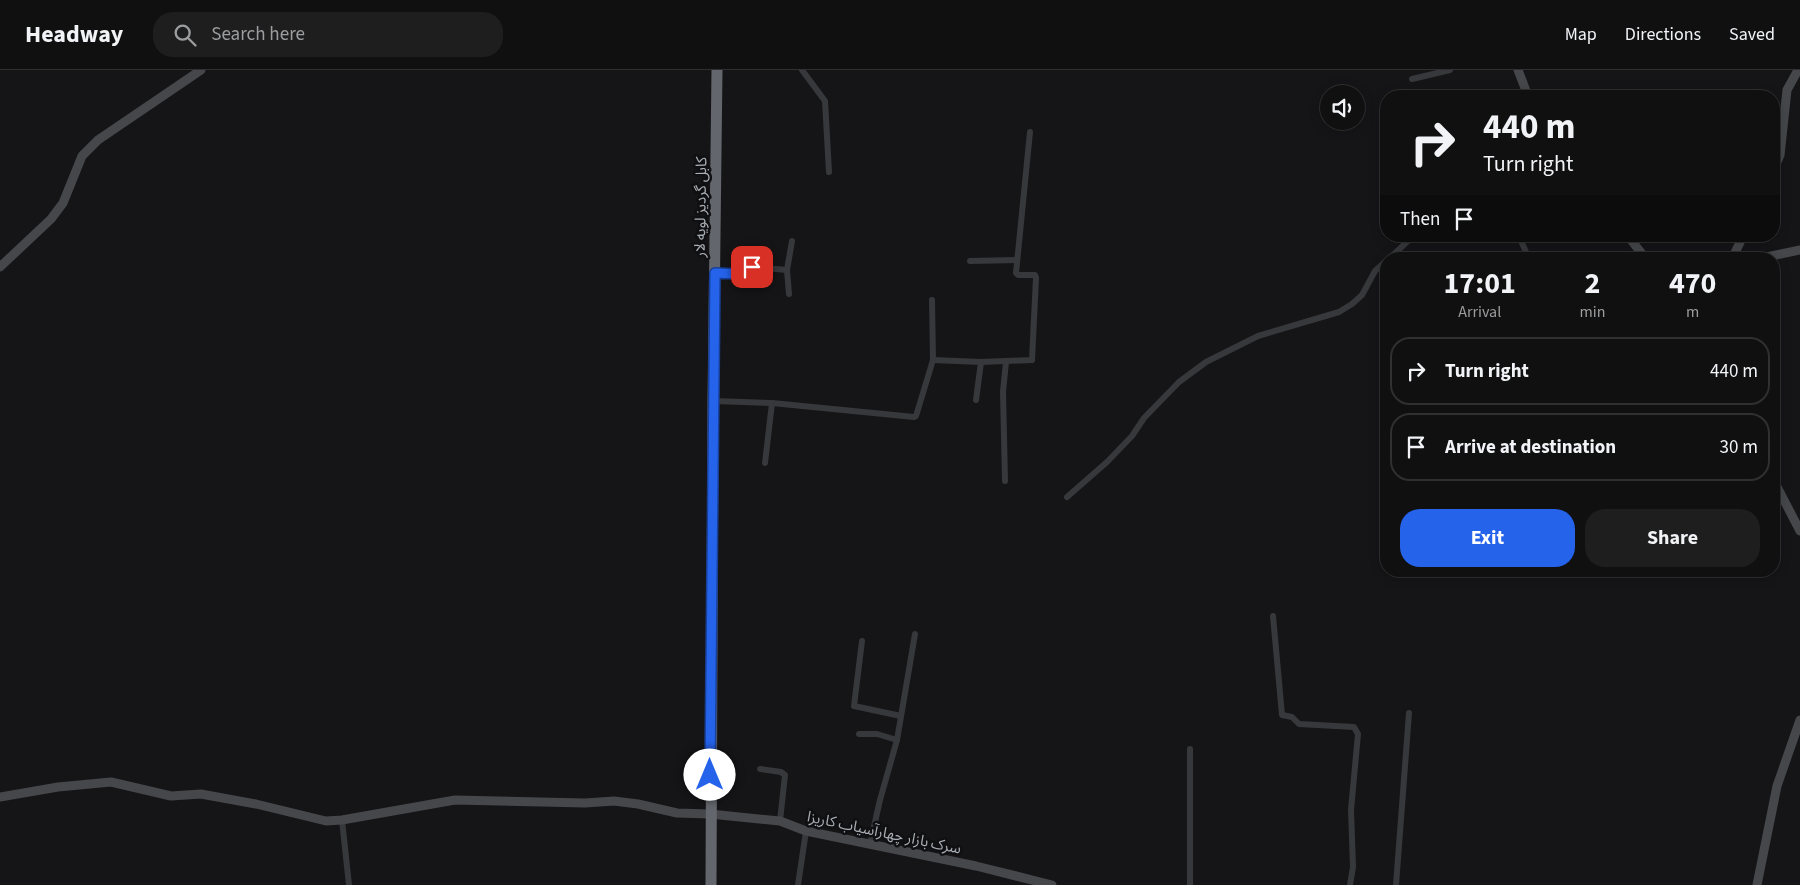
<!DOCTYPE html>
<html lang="en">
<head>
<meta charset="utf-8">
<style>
	body { margin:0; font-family:"Source Sans 3","Noto Sans Arabic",sans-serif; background:#1e1e1f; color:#f1f3f6; height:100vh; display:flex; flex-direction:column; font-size:19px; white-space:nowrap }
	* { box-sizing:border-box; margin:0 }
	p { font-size:16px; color:#9c9d9f }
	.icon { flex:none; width:28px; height:28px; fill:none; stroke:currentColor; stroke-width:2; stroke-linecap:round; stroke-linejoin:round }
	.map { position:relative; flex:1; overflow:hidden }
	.details { position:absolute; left:1380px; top:182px; width:400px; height:325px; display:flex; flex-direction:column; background:#101011; border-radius:20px; box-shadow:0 2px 12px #0003,0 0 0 1px #303031 }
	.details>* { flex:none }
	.hud { position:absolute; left:1380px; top:20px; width:400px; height:152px; border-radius:20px; box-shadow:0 2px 12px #0003,0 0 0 1px #303031; background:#101011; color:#f1f3f6; overflow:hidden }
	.tools { position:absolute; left:1320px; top:15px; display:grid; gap:10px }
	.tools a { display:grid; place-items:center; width:45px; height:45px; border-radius:50%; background:#101011; box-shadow:0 2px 12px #0003,0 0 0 1px #303031; font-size:25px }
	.pin { position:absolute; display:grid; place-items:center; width:42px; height:42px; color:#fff; margin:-21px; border-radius:10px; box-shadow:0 2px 8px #0006 }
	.me { position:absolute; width:55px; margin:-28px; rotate:0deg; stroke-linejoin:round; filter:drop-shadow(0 0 4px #0008) }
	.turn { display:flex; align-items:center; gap:18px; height:105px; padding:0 20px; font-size:22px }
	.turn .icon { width:65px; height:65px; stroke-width:2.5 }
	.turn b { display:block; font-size:35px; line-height:42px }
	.then { display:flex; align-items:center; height:48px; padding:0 20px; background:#0003; gap:10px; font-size:19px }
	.eta { display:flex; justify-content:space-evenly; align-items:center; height:85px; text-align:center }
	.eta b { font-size:30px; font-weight:700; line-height:35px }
	.primary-button { display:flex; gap:10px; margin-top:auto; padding:10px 20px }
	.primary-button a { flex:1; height:58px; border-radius:20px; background:#2563eb; color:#fff; font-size:20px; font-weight:700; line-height:58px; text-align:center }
	.primary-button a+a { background:#1e1e1f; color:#f1f3f6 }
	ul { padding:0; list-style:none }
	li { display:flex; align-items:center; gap:15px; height:68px; margin:0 10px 8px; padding:0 10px; border:2px solid #303031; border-radius:20px }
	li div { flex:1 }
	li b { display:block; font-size:19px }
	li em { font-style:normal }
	header { display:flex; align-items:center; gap:30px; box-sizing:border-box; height:70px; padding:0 25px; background:#101011; border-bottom:1px solid #303031 }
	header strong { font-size:24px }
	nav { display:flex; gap:28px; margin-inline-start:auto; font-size:18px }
	.search { width:350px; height:45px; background:#1e1e1f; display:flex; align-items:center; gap:12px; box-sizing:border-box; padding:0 18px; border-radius:20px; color:#9c9d9f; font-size:19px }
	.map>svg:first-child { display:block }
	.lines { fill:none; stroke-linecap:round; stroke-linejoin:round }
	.street { stroke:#37383b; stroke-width:6 }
	.secondary { stroke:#45474b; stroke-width:9 }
	.highway { stroke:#63666c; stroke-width:11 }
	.route-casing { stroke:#184099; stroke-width:12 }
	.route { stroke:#2563eb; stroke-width:9 }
	.labels { text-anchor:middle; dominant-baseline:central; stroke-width:5; stroke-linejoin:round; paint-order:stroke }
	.street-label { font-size:15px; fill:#a9aeb5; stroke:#101012 }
</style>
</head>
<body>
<header>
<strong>Headway</strong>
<div class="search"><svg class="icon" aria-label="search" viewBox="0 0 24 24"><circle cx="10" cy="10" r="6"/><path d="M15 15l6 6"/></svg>Search here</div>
<nav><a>Map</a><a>Directions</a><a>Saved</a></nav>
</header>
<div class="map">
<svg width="1800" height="815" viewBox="0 0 1800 815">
	<rect width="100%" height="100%" fill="#151517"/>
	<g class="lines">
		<g class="street">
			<path d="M802,0L825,31L829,102"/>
			<path d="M1412,9L1450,0"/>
			<path d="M1519,166L1529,189"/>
			<path d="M1389,189L1413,166"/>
			<path d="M970,191L1017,190"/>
			<path d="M715,203L739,204L752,197L787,200"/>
			<path d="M789,224L787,200L792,171"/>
			<path d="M933,290L981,292L1032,290L1036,208L1035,205H1018L1016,203L1030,62"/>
			<path d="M976,330L981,292"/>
			<path d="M713,331L772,333L914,347L916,346L933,290L932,230"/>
			<path d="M765,393L772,333"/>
			<path d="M1005,411L1003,322L1006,292"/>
			<path d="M1067,427L1107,392L1132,366L1144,348L1179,312L1206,292L1258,266L1339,242L1352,234L1362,225L1375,201L1386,191"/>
			<path d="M1273,546L1282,645L1292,647L1299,654L1354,657L1358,664L1351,740L1353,797L1350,815"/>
			<path d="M862,571L854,636L901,646"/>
			<path d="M859,664H877L897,670"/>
			<path d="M760,699L781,702L785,705L780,751"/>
			<path d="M342,750L349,815"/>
			<path d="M870,774L880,730L897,670L915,564"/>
			<path d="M798,815L806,761"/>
			<path d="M1190,815V679"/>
			<path d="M1396,815L1409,643"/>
		</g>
		<g class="secondary">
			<path d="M1518,0L1528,26"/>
			<path d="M1774,99L1780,85L1787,20L1798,0"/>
			<path d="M1628,166L1646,189"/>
			<path d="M1732,189L1743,166"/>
			<path d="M1757,189L1800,180"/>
			<path d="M0,197L51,149L63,133L82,86L98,70L201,0"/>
			<path d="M1774,411L1800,461"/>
			<path d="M0,727L58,717L111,712L171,726L201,724L256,734L326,751L342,750L455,730L585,733L614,731L638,734L677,743L710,744L780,751L806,761L976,796L1052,815"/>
			<path d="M1757,815L1777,716L1800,650"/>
		</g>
		<path class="highway" d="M711,815L713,331L717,0"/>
	</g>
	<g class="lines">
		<defs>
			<path id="route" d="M710,705L715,203L739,204L752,197"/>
		</defs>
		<use href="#route" class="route-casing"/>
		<use href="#route" class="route"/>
	</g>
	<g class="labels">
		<g class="street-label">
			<text transform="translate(701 137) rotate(-89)">کابل گردیز لویه لار</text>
			<text transform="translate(884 763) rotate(12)">سرک بازار چهارآسیاب کاریزا</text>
		</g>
	</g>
</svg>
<div class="tools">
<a><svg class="icon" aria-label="sound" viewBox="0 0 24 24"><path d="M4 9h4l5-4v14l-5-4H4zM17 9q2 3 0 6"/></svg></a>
</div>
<div class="pin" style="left:752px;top:197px;background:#d93025"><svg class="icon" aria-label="arrive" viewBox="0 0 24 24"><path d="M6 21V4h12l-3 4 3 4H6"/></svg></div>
<svg class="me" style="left:710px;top:705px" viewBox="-20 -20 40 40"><circle r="19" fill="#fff"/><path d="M0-13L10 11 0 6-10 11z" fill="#2563eb"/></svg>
<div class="hud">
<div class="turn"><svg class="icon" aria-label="right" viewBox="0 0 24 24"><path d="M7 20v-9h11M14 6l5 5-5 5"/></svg><div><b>440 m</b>Turn right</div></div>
<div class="then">Then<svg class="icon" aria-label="arrive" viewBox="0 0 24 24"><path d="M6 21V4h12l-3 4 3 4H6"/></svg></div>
</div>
<section class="details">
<div class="eta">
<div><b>17:01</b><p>Arrival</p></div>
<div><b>2</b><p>min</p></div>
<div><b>470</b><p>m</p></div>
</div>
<ul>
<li><svg class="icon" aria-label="right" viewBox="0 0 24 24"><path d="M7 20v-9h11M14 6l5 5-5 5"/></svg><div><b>Turn right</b></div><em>440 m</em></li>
<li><svg class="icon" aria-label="arrive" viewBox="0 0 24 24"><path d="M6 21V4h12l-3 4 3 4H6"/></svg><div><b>Arrive at destination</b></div><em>30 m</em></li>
</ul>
<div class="primary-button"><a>Exit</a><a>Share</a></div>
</section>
</div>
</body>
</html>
